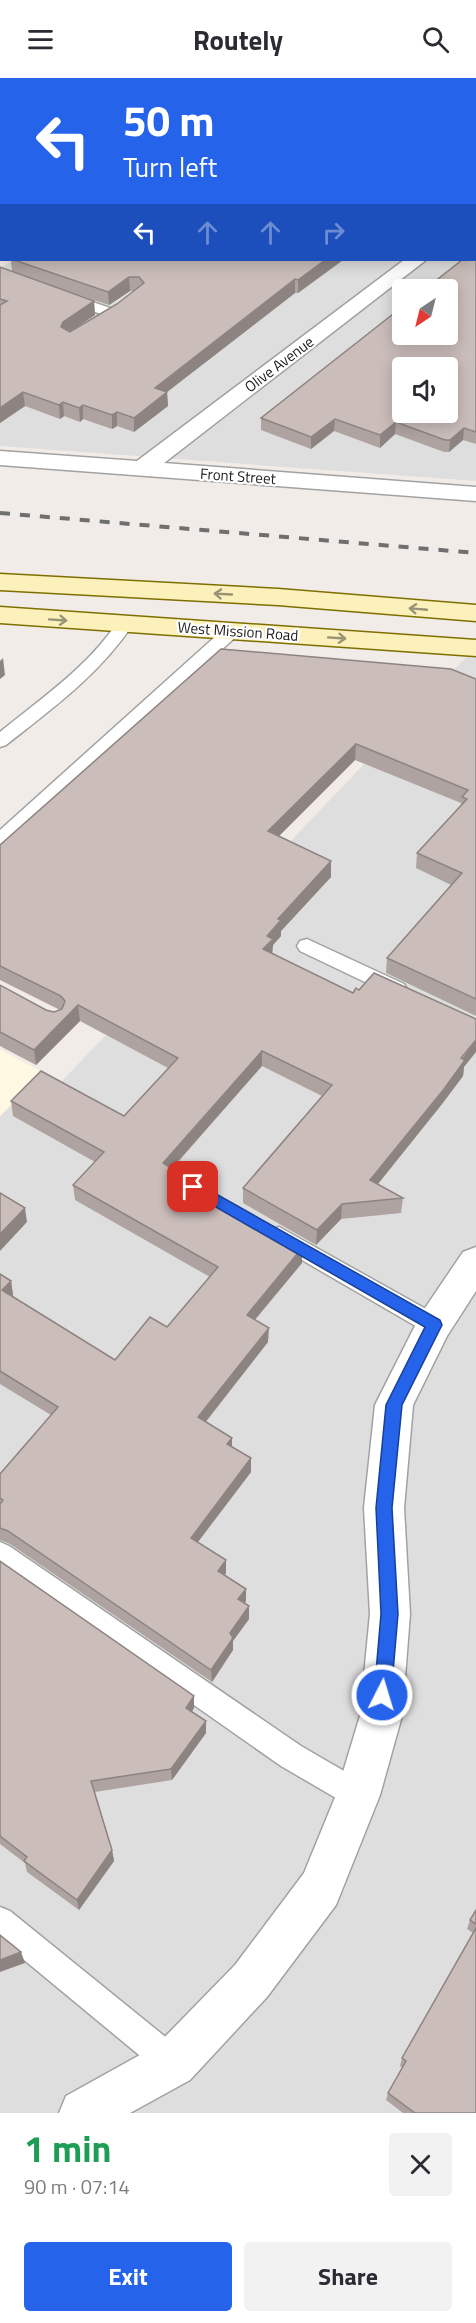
<!DOCTYPE html>
<html lang="en">
<head>
<meta charset="utf-8">
<style>
	body { margin:0; font-family:"Titillium Web",sans-serif; background:#f2f2f3; color:#2b2b33; height:100vh; display:flex; flex-direction:column; font-size:22px; white-space:nowrap }
	* { box-sizing:border-box; margin:0 }
	p { font-size:20px; color:#7c7c81 }
	.icon { flex:none; width:33px; height:33px; fill:none; stroke:currentColor; stroke-width:2; stroke-linecap:round; stroke-linejoin:round }
	.map { position:relative; height:2035px; overflow:hidden }
	.details { display:flex; flex-direction:column; background:#fff; flex:1 }
	.details>* { flex:none }
	.top-card { position:absolute; left:0px; top:0px; width:477px; height:183px; box-shadow:0 3px 15px #0003; background:#2563eb; color:#fff; overflow:hidden }
	.needle { width:39px; rotate:215deg }
	.buttons { position:absolute; left:392px; top:201px; display:grid; gap:12px }
	.buttons a { display:grid; place-items:center; width:66px; height:66px; border-radius:6px; background:#fff; box-shadow:0 3px 15px #0003; font-size:30px }
	.pin { position:absolute; display:grid; place-items:center; width:51px; height:51px; color:#fff; margin:-26px; border-radius:12px; box-shadow:0 3px 9px #0006 }
	.me { position:absolute; width:66px; margin:-33px; rotate:5deg; stroke-linejoin:round; filter:drop-shadow(0 0 4px #0008) }
	.turn { display:flex; align-items:center; gap:21px; height:126px; padding:0 24px; font-size:27px }
	.turn .icon { width:78px; height:78px; stroke-width:2.5 }
	.turn b { display:block; font-size:42px; line-height:51px }
	.lanes { display:flex; align-items:center; height:57px; padding:0 24px; background:#0003; justify-content:center; gap:30px; direction:ltr }
	.lanes .off { opacity:.35 }
	.round { display:grid; place-items:center; flex:none; width:63px; height:63px; border-radius:6px; background:#f2f2f3 }
	.headline { display:flex; align-items:center; justify-content:space-between; height:102px; padding:0 24px }
	h1 { font-size:36px; font-weight:700; line-height:45px; color:#1e9e55 }
	.cta { display:flex; gap:12px; margin-top:auto; padding:12px 24px }
	.cta a { flex:1; height:69px; border-radius:6px; background:#2563eb; color:#fff; font-size:24px; font-weight:700; line-height:69px; text-align:center }
	.cta a+a { background:#f2f2f3; color:#2b2b33 }
	header { display:flex; justify-content:space-between; align-items:center; height:78px; padding:0 24px; background:#fff; font-size:27px; font-weight:700 }
	.map>svg:first-child { display:block }
	.residential { fill:#dfdede; fill-rule:evenodd }
	.education { fill:#fff8e3 }
	.lines { fill:none; stroke-linecap:round; stroke-linejoin:round }
	.service-casing { stroke:#a2a2a2; stroke-width:3 }
	.minor-casing { stroke:#a2a2a2; stroke-width:3 }
	.secondary-casing { stroke:#7f6f01; stroke-width:3 }
	.primary-casing { stroke:#9e4500; stroke-width:3 }
	.service { fill:#fff; fill-rule:evenodd }
	.minor { fill:#fff; fill-rule:evenodd }
	.secondary { fill:#fcf0bb; fill-rule:evenodd }
	.primary { fill:#ffbf9f; fill-rule:evenodd }
	.rail { stroke:#6f6f6f; stroke-width:4; stroke-dasharray:10 10; stroke-linecap:butt }
	.wall { fill:#aea3a0; fill-rule:evenodd }
	.shaded-wall { fill:#8d8482 }
	.building { fill:#cabdba; stroke:#8d8482; stroke-width:1.5; fill-rule:evenodd }
	.oneway { stroke:#999376 }
	.route { fill:#2563eb; stroke:#184099; stroke-width:1.5 }
	.labels { text-anchor:middle; dominant-baseline:central; stroke-width:4.5; stroke-linejoin:round; paint-order:stroke }
	.far-street-label { font-size:15px; fill:#212121; stroke:#fff }
</style>
</head>
<body>
<header><svg class="icon" aria-label="menu" viewBox="0 0 24 24"><path d="M4 6h16M4 12h16M4 18h16"/></svg>Routely<svg class="icon" aria-label="search" viewBox="0 0 24 24"><circle cx="10" cy="10" r="6"/><path d="M15 15l6 6"/></svg></header>
<div class="map">
<svg width="476" height="2035" viewBox="0 0 476 2035">
	<rect width="100%" height="100%" fill="#f1ece7"/>
	<g class="residential">
		<path d="M299,0H476V403L0,368V190L14,182H476V2L297,1ZM402,212H447V256H402ZM402,290H447V334H402Z"/>
		<path d="M466,579L476,580V2035H0V1038L43,995L62,1003Z"/>
	</g>
	<path class="education" d="M0,971L43,995L0,1038Z"/>
	<g class="lines">
		<defs>
			<g id="service">
				<path d="M69,216L116,232L118,235L97,251H87L85,248L101,236L64,223L62,220Z"/>
				<path d="M125,541L133,546C100,596 53,630 6,667L0,669V654C43,619 88,589 119,542Z"/>
				<path d="M233,547L241,552L239,556L7,766L0,768V752L227,548Z"/>
				<path d="M307,861L404,906L407,911L404,916L397,918L390,916L300,873L297,868L300,863Z"/>
				<path d="M279,1149L442,1240L446,1247L442,1254L434,1257L426,1254L271,1164L268,1158L271,1152Z"/>
				<path d="M0,1464L9,1468L301,1668L368,1707L372,1717L368,1727L358,1731L348,1727L281,1688L0,1491Z"/>
				<path d="M0,1829L10,1833L184,1974L188,1985L184,1996L173,2000L162,1996L0,1862Z"/>
			</g>
			<g id="minor">
				<path d="M404,182H426L164,385L476,409V423L0,387V373L137,383Z"/>
				<path d="M476,1169V1213L447,1258L413,1327L404,1430L410,1536L402,1638L380,1717L336,1827L267,1919L190,2002L130,2035H59L66,2018L156,1968L235,1887L304,1795L336,1717L360,1638L370,1536L364,1430L375,1327L421,1236L463,1174Z"/>
			</g>
			<g id="secondary">
				<path d="M0,496L278,511L476,527V543L278,527L0,512Z"/>
				<path d="M0,529L476,562V578L0,545Z"/>
			</g>
			<g id="primary">
				<path d="M249,0H268L248,2Z"/>
				<path d="M0,151H2L0,164Z"/>
			</g>
		</defs>
		<use href="#service" class="service-casing"/>
		<use href="#minor" class="minor-casing"/>
		<use href="#secondary" class="secondary-casing"/>
		<use href="#primary" class="primary-casing"/>
		<use href="#service" class="service"/>
		<use href="#minor" class="minor"/>
		<use href="#secondary" class="secondary"/>
		<use href="#primary" class="primary"/>
		<path class="rail" d="M0,435L476,475"/>
	</g>
	<g class="wall">
		<path d="M0,0H177L174,2H2V101L0,102Z"/>
		<path d="M476,171V366L463,362L449,374H444L395,356L380,370L334,353L311,371L261,352V340Z"/>
		<path d="M11,182H343L298,215H295L167,314L168,328L134,354L117,348L112,351L83,341L80,344L64,338L60,341L25,328L0,345V189L12,194ZM40,204L109,227L130,213H134L117,226L69,254L95,237L94,223Z"/>
		<path d="M476,601V938L386,895L387,880L451,807L416,790L417,775L461,728V725L355,682L279,758L331,783V799L281,853V858L273,867L272,876L464,989L463,998L442,1026L378,1106L403,1120L401,1135L341,1141L316,1167L243,1125V1110L322,1018L262,988L172,1091L183,1102L302,1170V1185L255,1242L268,1264L206,1344L232,1360V1370L251,1380V1394L198,1464L226,1495L225,1497L246,1523L245,1525L249,1541L233,1563V1572L212,1604L10,1466L0,1462V1396L51,1337L0,1306V1196L11,1203L13,1217L12,1219L115,1282L167,1249L210,1199L75,1122L73,1107L95,1084L13,1038L11,1023L124,1038L168,990L80,943L36,987L0,968V907L46,932L54,934L60,932L0,902V767Z"/>
		<path d="M0,1483L194,1630L192,1634L206,1655L172,1702L95,1714L112,1772L114,1783L79,1832L27,1794L25,1785L0,1766Z"/>
		<path d="M476,1832V2035H403L386,2022L388,2015L403,1990L400,1988L402,1980L473,1855L467,1851L470,1842Z"/>
	</g>
	<g class="shaded-wall">
		<path d="M119,0H126V2H116Z"/>
		<path d="M157,0H177L174,2H154Z"/>
		<path d="M2,88V101L0,102V89Z"/>
		<path d="M325,182H343L298,215V202Z"/>
		<path d="M129,199L130,213L109,227L108,214Z"/>
		<path d="M295,201V215L167,314L168,328L134,354V340L155,310Z"/>
		<path d="M94,223L95,237L64,258L61,249L63,244Z"/>
		<path d="M23,314L25,328L0,345V330Z"/>
		<path d="M63,324L64,338L60,341L59,327Z"/>
		<path d="M83,327V341L80,344L79,330Z"/>
		<path d="M117,334V348L112,351V337Z"/>
		<path d="M335,341L334,353L311,371V359Z"/>
		<path d="M396,344L395,356L380,370V357Z"/>
		<path d="M464,350L463,362L449,374L450,362Z"/>
		<path d="M3,580L5,597L0,601V583Z"/>
		<path d="M356,666L355,682L268,769V753Z"/>
		<path d="M331,783V799L281,853V858L273,867L272,877L263,871L267,858L278,841Z"/>
		<path d="M78,927L80,943L36,987L34,972Z"/>
		<path d="M476,962V974L464,989L463,998L442,1026L369,1117L370,1102Z"/>
		<path d="M262,973V988L163,1100V1085Z"/>
		<path d="M342,1126L341,1141L316,1167L317,1152Z"/>
		<path d="M25,1130L27,1144L0,1173V1156Z"/>
		<path d="M302,1170V1185L246,1252L247,1237Z"/>
		<path d="M11,1203L13,1217L4,1227L2,1212Z"/>
		<path d="M269,1250L268,1264L198,1353V1339Z"/>
		<path d="M232,1360V1374L227,1366Z"/>
		<path d="M251,1380V1394L191,1473V1460Z"/>
		<path d="M226,1482V1495L218,1505V1493Z"/>
		<path d="M246,1511V1523L238,1534V1521Z"/>
		<path d="M249,1528V1541L233,1563V1572L212,1604L211,1592L230,1555Z"/>
		<path d="M194,1618V1630L186,1641V1630Z"/>
		<path d="M206,1643V1655L172,1702L171,1691Z"/>
		<path d="M112,1772L114,1783L79,1832L77,1822Z"/>
		<path d="M21,1874L25,1885L0,1894V1882Z"/>
	</g>
	<g class="building">
		<path d="M0,0H119L116,2H2V88L0,89Z"/>
		<path d="M140,0H157L154,2H145Z"/>
		<path d="M320,0H476V80V2H317Z"/>
		<path d="M476,171V354L464,350L450,362H445L396,344L380,357L335,341L311,359L261,340L402,229V256H447V212H424L462,182H476ZM402,290H447V334H402Z"/>
		<path d="M14,182H325L298,202L295,201L155,310L167,314L134,340L117,334L112,337L83,327L79,330L63,324L59,327L23,314L0,330V227L7,223L0,221V189L94,223L63,244L61,249L70,254L117,226L144,205L139,199H129L108,214Z"/>
		<path d="M221,571L451,591L476,601V921L387,880L462,795L417,775L467,721L462,719L468,712L356,666L268,753L331,783L278,841L281,842L267,858L273,861L263,871L353,915L356,910L359,912L374,895L476,941V962L461,980L465,982L444,1011L370,1102L403,1120L342,1126L317,1152L243,1110L332,1007L262,973L163,1085L179,1095L183,1102L302,1170L247,1237L269,1250L198,1339L232,1360L227,1366L251,1380L191,1460L226,1482L218,1493L246,1511L238,1521L249,1528L230,1555L233,1560L211,1592L8,1453L0,1450V1426L3,1422L0,1420V1396L58,1329L0,1293V1196L11,1203L2,1212L115,1282L150,1239L167,1249L218,1189L73,1107L104,1074L11,1023L41,993L124,1038L178,980L78,927L34,972L0,954V907L46,932L54,934L62,931L65,923L61,918L0,888V767Z"/>
		<path d="M0,1115L25,1130L0,1156Z"/>
		<path d="M0,1483L194,1618L186,1630L206,1643L171,1691L91,1703L112,1772L77,1822L24,1783L27,1779L0,1758Z"/>
		<path d="M476,1832V1846L470,1842Z"/>
		<path d="M476,1850V2035H415L388,2015L406,1983L402,1980Z"/>
		<path d="M0,1857L21,1874L0,1882Z"/>
	</g>
	<defs><path id="oneway-shaft" d="M-6 0H5M1.5-3L5.5 0L1.5 3" fill="none" stroke-width="1.6" stroke-linecap="round" stroke-linejoin="round" transform="scale(1.5)"/></defs>
	<g class="oneway">
		<use href="#oneway-shaft" transform="translate(223 516) rotate(-177)"/>
		<use href="#oneway-shaft" transform="translate(418 531) rotate(-175)"/>
		<use href="#oneway-shaft" transform="translate(58 542) rotate(4)"/>
		<use href="#oneway-shaft" transform="translate(337 560) rotate(4)"/>
	</g>
	<path class="route" d="M193,1103L440,1242L442,1247L402,1327L392,1430L398,1536L391,1617L389,1623L382,1626L376,1623L374,1617L381,1536L376,1430L386,1327L425,1249L188,1113L186,1109L188,1105Z"/>
	<g class="labels">
		<g class="far-street-label">
			<text transform="translate(279 286) rotate(-37)">Olive Avenue</text>
			<text transform="translate(238 398) rotate(4)">Front Street</text>
			<text transform="translate(238 553) rotate(4)">West Mission Road</text>
		</g>
	</g>
</svg>
<div class="buttons">
<a><svg class="needle" viewBox="-14 -14 28 28"><path d="M0-13l5 13h-10z" fill="#e53935"/><path d="M0 13l5-13h-10z" fill="#7c7c81"/></svg></a>
<a><svg class="icon" aria-label="sound" viewBox="0 0 24 24"><path d="M4 9h4l5-4v14l-5-4H4zM17 9q2 3 0 6"/></svg></a>
</div>
<div class="pin" style="left:193px;top:1109px;background:#d93025"><svg class="icon" aria-label="arrive" viewBox="0 0 24 24"><path d="M6 21V4h12l-3 4 3 4H6"/></svg></div>
<svg class="me" style="left:382px;top:1617px" viewBox="-20 -20 40 40"><circle r="17" fill="#2563eb" stroke="#fff" stroke-width="3"/><path d="M0-11L8 9 0 5-8 9z" fill="#fff"/></svg>
<div class="top-card">
<div class="turn"><svg class="icon" aria-label="left" viewBox="0 0 24 24"><path d="M17 20v-9H6M10 6l-5 5 5 5"/></svg><div><b>50 m</b>Turn left</div></div>
<div class="lanes"><svg class="icon" aria-label="left" viewBox="0 0 24 24"><path d="M17 20v-9H6M10 6l-5 5 5 5"/></svg><svg class="icon off" aria-label="ahead" viewBox="0 0 24 24"><path d="M12 20V5M6 11l6-6 6 6"/></svg><svg class="icon off" aria-label="ahead" viewBox="0 0 24 24"><path d="M12 20V5M6 11l6-6 6 6"/></svg><svg class="icon off" aria-label="right" viewBox="0 0 24 24"><path d="M7 20v-9h11M14 6l5 5-5 5"/></svg></div>
</div>
</div>
<section class="details">
<div class="headline"><div><h1>1 min</h1><p>90 m · 07:14</p></div><a class="round"><svg class="icon" aria-label="close" viewBox="0 0 24 24"><path d="M6 6l12 12M18 6L6 18"/></svg></a></div>
<div class="cta"><a>Exit</a><a>Share</a></div>
</section>
</body>
</html>
